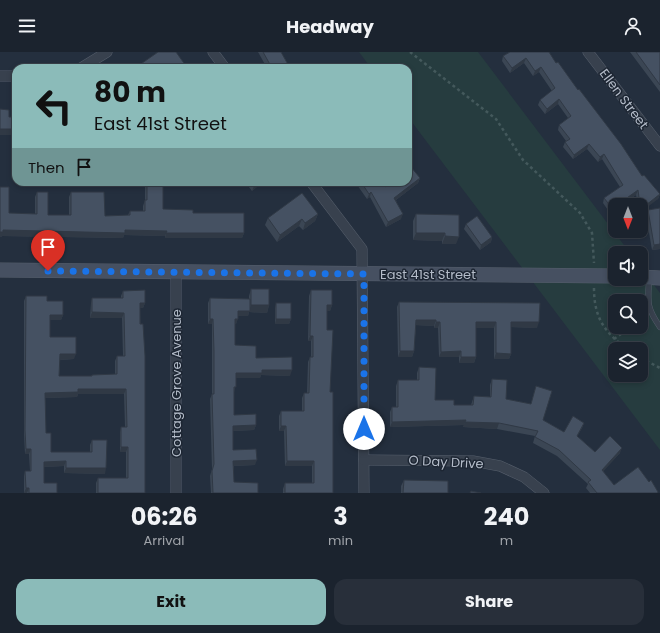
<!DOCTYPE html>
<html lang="en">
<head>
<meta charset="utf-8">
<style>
	body { margin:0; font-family:Poppins,sans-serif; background:#282f3a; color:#f1f3f6; height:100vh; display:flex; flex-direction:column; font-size:15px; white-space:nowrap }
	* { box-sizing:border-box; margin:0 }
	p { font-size:13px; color:#a0a4aa }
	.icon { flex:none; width:22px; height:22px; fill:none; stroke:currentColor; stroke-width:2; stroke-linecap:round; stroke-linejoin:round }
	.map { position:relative; height:441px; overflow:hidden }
	.drawer { display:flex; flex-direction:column; background:#1b232e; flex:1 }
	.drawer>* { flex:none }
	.guide { position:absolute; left:12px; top:12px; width:400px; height:122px; border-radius:12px; box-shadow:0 2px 6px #0003,0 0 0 1px #39404a; background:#8bbbb9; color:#111; overflow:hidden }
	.needle { width:26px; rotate:180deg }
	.controls { position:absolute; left:608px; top:146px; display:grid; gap:8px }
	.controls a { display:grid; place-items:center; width:40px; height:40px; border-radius:8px; background:#1b232e; box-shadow:0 2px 6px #0003,0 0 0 1px #39404a; font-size:20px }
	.pin { position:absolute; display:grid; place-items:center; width:34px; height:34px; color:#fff; margin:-41px -17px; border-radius:50% 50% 50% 0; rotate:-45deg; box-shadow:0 0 4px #0007 }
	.pin .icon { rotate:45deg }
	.me { position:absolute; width:44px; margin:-22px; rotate:0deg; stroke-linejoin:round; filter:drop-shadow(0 0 3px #0008) }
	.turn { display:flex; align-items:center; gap:14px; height:84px; padding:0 16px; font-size:18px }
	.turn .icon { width:52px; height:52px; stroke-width:2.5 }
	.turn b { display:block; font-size:28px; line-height:34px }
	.then { display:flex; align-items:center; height:38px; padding:0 16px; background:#0003; gap:8px; font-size:15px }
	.eta { display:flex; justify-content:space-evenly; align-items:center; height:68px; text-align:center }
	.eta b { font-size:24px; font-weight:700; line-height:28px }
	.cta { display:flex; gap:8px; margin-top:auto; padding:8px 16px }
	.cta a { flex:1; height:46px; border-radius:12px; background:#8bbbb9; color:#111; font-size:16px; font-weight:700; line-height:46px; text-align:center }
	.cta a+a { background:#282f3a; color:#f1f3f6 }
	header { display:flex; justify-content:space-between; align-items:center; height:52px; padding:0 16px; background:#1b232e; font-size:18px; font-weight:700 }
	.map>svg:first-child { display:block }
	.green { fill:#263c3f; fill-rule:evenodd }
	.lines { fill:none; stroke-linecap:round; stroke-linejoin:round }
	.lane-casing { stroke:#565f6c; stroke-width:6 }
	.street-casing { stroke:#565f6c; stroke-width:11 }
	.secondary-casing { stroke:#565f6c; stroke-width:15 }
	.path { stroke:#44595c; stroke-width:2.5; stroke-dasharray:3 3; stroke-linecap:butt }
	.lane { stroke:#38414e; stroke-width:5 }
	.street { stroke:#38414e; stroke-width:10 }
	.secondary { stroke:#465061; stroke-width:14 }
	.wall { fill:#3b4654 }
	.shaded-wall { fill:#303945 }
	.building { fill:#455162; stroke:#303945 }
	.route { stroke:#1a73e8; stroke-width:7; stroke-dasharray:0 12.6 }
	.labels { text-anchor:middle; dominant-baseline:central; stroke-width:3; stroke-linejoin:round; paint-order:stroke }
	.street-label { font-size:13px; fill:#b4bcc9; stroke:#1d2633 }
</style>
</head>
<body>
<header><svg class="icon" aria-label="menu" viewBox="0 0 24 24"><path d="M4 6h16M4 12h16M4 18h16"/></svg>Headway<svg class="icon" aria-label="person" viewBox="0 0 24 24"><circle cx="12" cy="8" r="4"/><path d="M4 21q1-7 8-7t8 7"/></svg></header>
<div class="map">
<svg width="660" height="441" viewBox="0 0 660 441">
	<rect width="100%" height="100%" fill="#242f3e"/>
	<path class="green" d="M359,0H478L630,201H615V227H641V216L660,241V398L408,65V16H371ZM615,249H641V275H615ZM615,297H641V323H615Z"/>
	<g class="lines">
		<defs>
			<path id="lane" d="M649,227C648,250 646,255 660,275"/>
			<g id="street">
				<path d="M213,0L225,16"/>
				<path d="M588,0L660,94"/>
				<path d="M81,16L107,0"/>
				<path d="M0,24H16"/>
				<path d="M311,130L362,197L364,441"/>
				<path d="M176,221V441"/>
				<path d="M364,408L473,409L500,414L524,425L544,441"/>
			</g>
			<g id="secondary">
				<path d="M0,218L615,224"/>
				<path d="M641,225L660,226"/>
			</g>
		</defs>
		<use href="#lane" class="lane-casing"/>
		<use href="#street" class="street-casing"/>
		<use href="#secondary" class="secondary-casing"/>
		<g class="path">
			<path d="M410,0L496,67L523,108L580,161L592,181L594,211"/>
			<path d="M594,236C594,265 604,280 627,297"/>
			<path d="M614,287L631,275"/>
			<path d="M641,306L660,316"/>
		</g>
		<use href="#lane" class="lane"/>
		<use href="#street" class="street"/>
		<use href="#secondary" class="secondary"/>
	</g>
	<g class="wall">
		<path d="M258,0H281L290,16H267Z"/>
		<path d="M510,0L556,11L642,124L660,142L658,147L641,153H638L636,143L610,161L603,151L604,146L620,135L602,107L598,110L587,97L573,107L563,95L565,90L566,89L558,78L559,73L568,66L558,52L545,62L538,53L540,48L552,39L539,20L533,24L524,11L510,21L502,9L503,4Z"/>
		<path d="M630,0H660V40Z"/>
		<path d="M0,57L9,65H16V91H12V83H0Z"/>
		<path d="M420,126L418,131L396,148L401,167L386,175L370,145L367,147L355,130H381L385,135Z"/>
		<path d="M145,130H163V157L193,161L244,181L242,186H165V184L124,183L123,186L2,184L1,185H0V135L9,161L35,162V145L37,140L48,163H69V145L71,140L105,164L128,163L130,159H143V154L145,148Z"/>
		<path d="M245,130H263L252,139Z"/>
		<path d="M648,158L660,197L652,198L646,163Z"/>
		<path d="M318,162L315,169L303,178L299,174L277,190L265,173L268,166Z"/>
		<path d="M416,162L459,163L456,192H442V189L413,188V169Z"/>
		<path d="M466,172L492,185L491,190L480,198L464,177Z"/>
		<path d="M251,237L269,253L267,261L249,260L248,264H238L236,272H235V293L256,306L290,324L261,323L260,326H236L234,341V363L256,373L254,378L233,379V398L255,413L234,414V430L258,441H211L210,424L212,417L210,347L212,342V272H208V251L210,246L249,247V244Z"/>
		<path d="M311,238L332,253L330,259H327V278L330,340L333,441H283V437L285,431H312V414H285L284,379H279V364L281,359H302V346L304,341H307L308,310L310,305H311V289H308L309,244Z"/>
		<path d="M123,239L145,251L143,256H140L145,441H96V431L98,426H126V400H120V380L121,375H125L124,342H78L77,345L45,346L46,381L51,400H90V393L92,388L105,422L64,421V414L44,415V431L57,441H24V424L25,419H30L29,402H25L24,383V249L26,244L47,249L63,263L61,268H50V285L74,307L60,308L59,324H91L92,323L115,322V309L117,304H123L122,266H90L91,251L92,246H121V244Z"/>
		<path d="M399,250L537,276L511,275V302L509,307H494V276H476V305L474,311H459V305H439L438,276H434V274L416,273L414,299L412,305H398L397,255Z"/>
		<path d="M276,251L291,267L289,272H275V256Z"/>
		<path d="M419,315L435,348L454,353H471L474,344L490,345V333L492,327L506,347L531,352L536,334L543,368L564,380L584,371L582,376L577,384L595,400L620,401L603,419L614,433L649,430L658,440V441H590L586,436L588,432L557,404L533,391L535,384L497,377L463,375L464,373L390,375V360L392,355H396V334L398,328H417V321Z"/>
		<path d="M404,428L448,441H401V434Z"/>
	</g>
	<g class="shaded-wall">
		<path d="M526,6L524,11L510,21L512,16Z"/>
		<path d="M541,15L539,20L533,24L535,19Z"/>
		<path d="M559,47L558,52L545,62L547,57Z"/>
		<path d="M0,77H14L12,83H0Z"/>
		<path d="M14,85H16V91H12Z"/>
		<path d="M589,92L587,97L573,107L574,103Z"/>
		<path d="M604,102L602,107L598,110L600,105Z"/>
		<path d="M420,126L418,131L392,151L394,146Z"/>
		<path d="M259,130H263L252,139L254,134Z"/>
		<path d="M638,138L636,143L621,153H617Z"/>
		<path d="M371,140L370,145L367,147L369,142Z"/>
		<path d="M660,142L658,147L641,160V157Z"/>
		<path d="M615,154V158L610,161L612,156Z"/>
		<path d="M318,162L315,169L303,178L305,171Z"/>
		<path d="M403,162L401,167L386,175L388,170Z"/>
		<path d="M302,167L299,174L277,190L280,183Z"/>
		<path d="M3,178H125L167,179L165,184L124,183L123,186L2,184L1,185H0V180Z"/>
		<path d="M166,181H244L242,186H165Z"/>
		<path d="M416,181H445L442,189L413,188Z"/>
		<path d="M445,184L459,185L456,192H442Z"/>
		<path d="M492,185L491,190L480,198L481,193Z"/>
		<path d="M660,192V197L652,198L654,193Z"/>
		<path d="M140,251H145L143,256H138Z"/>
		<path d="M251,253H269L267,261L249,260L248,264H236L238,259H249Z"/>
		<path d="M327,253H332L330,259H325Z"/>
		<path d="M92,260L124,261L122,266H90Z"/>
		<path d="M50,263H63L61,268H48Z"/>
		<path d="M210,267H213L212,272H208Z"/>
		<path d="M235,267H238L236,272H233Z"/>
		<path d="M276,267H291L289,272H275Z"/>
		<path d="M416,268H436L434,274L414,273Z"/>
		<path d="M436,270H440L438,276H434Z"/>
		<path d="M476,270H496L494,276H474Z"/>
		<path d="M511,270H539L537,276L509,275Z"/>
		<path d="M310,284H313L311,289H308Z"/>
		<path d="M400,299H414L412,305H398Z"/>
		<path d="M461,299L459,305H439L441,300Z"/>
		<path d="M496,301L511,302L509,307H494Z"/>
		<path d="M60,302H76L74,307L58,308Z"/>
		<path d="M461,305H476L474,311H459Z"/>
		<path d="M262,318H292L290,324L261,323L260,326H234L236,321Z"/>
		<path d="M78,337H126L124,342H78L77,345L43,346L45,341Z"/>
		<path d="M466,368L464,373L390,375L392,370Z"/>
		<path d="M465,370L499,371L497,377L463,375Z"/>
		<path d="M584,371L582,376L575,389L577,384Z"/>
		<path d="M256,373L254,378L231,379L233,374Z"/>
		<path d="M281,374H286L284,379H279Z"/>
		<path d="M121,395H128L126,400H120Z"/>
		<path d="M622,396L620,401L600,423L602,418Z"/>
		<path d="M26,397H31L29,402H25Z"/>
		<path d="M257,408L255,413L232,414L233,409Z"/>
		<path d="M66,409L64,414L42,415L44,410Z"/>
		<path d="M287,409H314L312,414H285Z"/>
		<path d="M66,416H106L105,422L64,421Z"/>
		<path d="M26,436H29L27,441H24Z"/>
	</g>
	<g class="building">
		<path d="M158,0H176L186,14L189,11L192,16H135Z"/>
		<path d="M263,0H281L290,16H272Z"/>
		<path d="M510,0H549L556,11L558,10L578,38L579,37L621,92L642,124L644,123L660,142L641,157V153H640L638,138L617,153H615V154L612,156L604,146L623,133L604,102L600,105L589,92L574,103L565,90L570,87L559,73L571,64L559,47L547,57L540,48L555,36L541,15L535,19L526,6L512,16L503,4Z"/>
		<path d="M636,0H660V33Z"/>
		<path d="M0,57L9,58V65H16V85H14V77H0Z"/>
		<path d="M411,115L420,126L394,146L403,162L388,170L371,140L369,142L361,130H381L385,135L391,130H408V117Z"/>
		<path d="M147,130H163V157L193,158V161H244V181H166L167,179L125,178V181L3,178V180H0V135H9V161L37,162V140H48V163H71V140H104L105,164L130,163V159H145V148H147Z"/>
		<path d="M251,130H259L254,134Z"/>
		<path d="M302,141L318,162L305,171L302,167L280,183L268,166Z"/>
		<path d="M660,156V192L654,193L648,158Z"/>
		<path d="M416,162L459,163V185L445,184V181H416Z"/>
		<path d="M477,164L492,185L481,193L466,172Z"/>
		<rect x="251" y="237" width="18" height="16"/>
		<path d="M145,238V251H140V272H143L145,304V441H98V426H128V395H121V375H127L126,337H78V340L45,341L46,381H51V400H92V388H107L106,416H66V409L44,410V431H57V441H29V436H26L25,419H31V397H26L25,378L26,244H47V249H63V263H50V285H76V302H60L59,324H92V323L117,322V304H125L124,261L92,260V246H123V239Z"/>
		<path d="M311,238H332V253H327V278H333L330,340H333V441H285V431H314V409H287L286,374H281V359H304V341H309L310,305H313V284H310Z"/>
		<path d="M210,246L250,247V259H238V267H235V293L256,294V306L292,305V318H262V321H236V335H234V363L256,362V373L233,374V398L256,397L257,408L233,409L234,430L258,431V441H213L212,419L214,412L212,342H214V299L213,267H210Z"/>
		<path d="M399,250L540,251L539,270H511V302L496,301V270H476V305H461V299L441,300L440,270H436V268H416L414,299H400Z"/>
		<rect x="276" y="251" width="15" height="16"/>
		<path d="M419,315L436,316L435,348H454V353H473L474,344L491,345L492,327L507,328L506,347L531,352L536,334L552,339L543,368L564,380L573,364L584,371L577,384L595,400L610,384L622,396L602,418L614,433L638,415L649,430L651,428L658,440L657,441H597L588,430L591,428L559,398L535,385L538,379L499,371L465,370L466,368L392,370V355H398V328H419Z"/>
		<path d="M404,428L448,429V441H403Z"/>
		<path d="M471,439L481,441H470Z"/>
	</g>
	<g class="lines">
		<path class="route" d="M48,219L364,222V377"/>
	</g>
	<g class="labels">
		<g class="street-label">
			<text transform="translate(624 47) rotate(53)">Ellen Street</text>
			<text x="428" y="222">East 41st Street</text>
			<text transform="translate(176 331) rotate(-90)">Cottage Grove Avenue</text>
			<text transform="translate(446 410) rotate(3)">O Day Drive</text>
		</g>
	</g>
</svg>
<div class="controls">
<a><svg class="needle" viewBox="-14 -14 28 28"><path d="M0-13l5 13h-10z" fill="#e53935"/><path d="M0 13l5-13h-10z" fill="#a0a4aa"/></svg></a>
<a><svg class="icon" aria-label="sound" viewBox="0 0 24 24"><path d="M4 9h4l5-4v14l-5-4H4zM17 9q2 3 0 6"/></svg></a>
<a><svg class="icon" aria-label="search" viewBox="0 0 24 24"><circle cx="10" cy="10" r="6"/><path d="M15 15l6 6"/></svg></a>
<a><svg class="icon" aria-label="layers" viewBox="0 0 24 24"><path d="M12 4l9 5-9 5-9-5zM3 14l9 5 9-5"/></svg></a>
</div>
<div class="pin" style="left:48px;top:219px;background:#d93025"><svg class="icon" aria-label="arrive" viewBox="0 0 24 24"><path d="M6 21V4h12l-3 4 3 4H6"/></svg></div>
<svg class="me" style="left:364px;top:377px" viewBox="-20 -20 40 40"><circle r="19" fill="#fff"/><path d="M0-13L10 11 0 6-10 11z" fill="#1a73e8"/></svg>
<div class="guide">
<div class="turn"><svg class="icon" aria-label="left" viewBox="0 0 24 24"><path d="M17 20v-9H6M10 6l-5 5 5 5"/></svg><div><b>80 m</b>East 41st Street</div></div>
<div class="then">Then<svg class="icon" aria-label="arrive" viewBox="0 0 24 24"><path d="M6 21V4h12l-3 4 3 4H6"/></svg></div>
</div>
</div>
<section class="drawer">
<div class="eta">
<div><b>06:26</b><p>Arrival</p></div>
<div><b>3</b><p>min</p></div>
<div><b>240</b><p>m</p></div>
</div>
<div class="cta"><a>Exit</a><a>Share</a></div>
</section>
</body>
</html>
